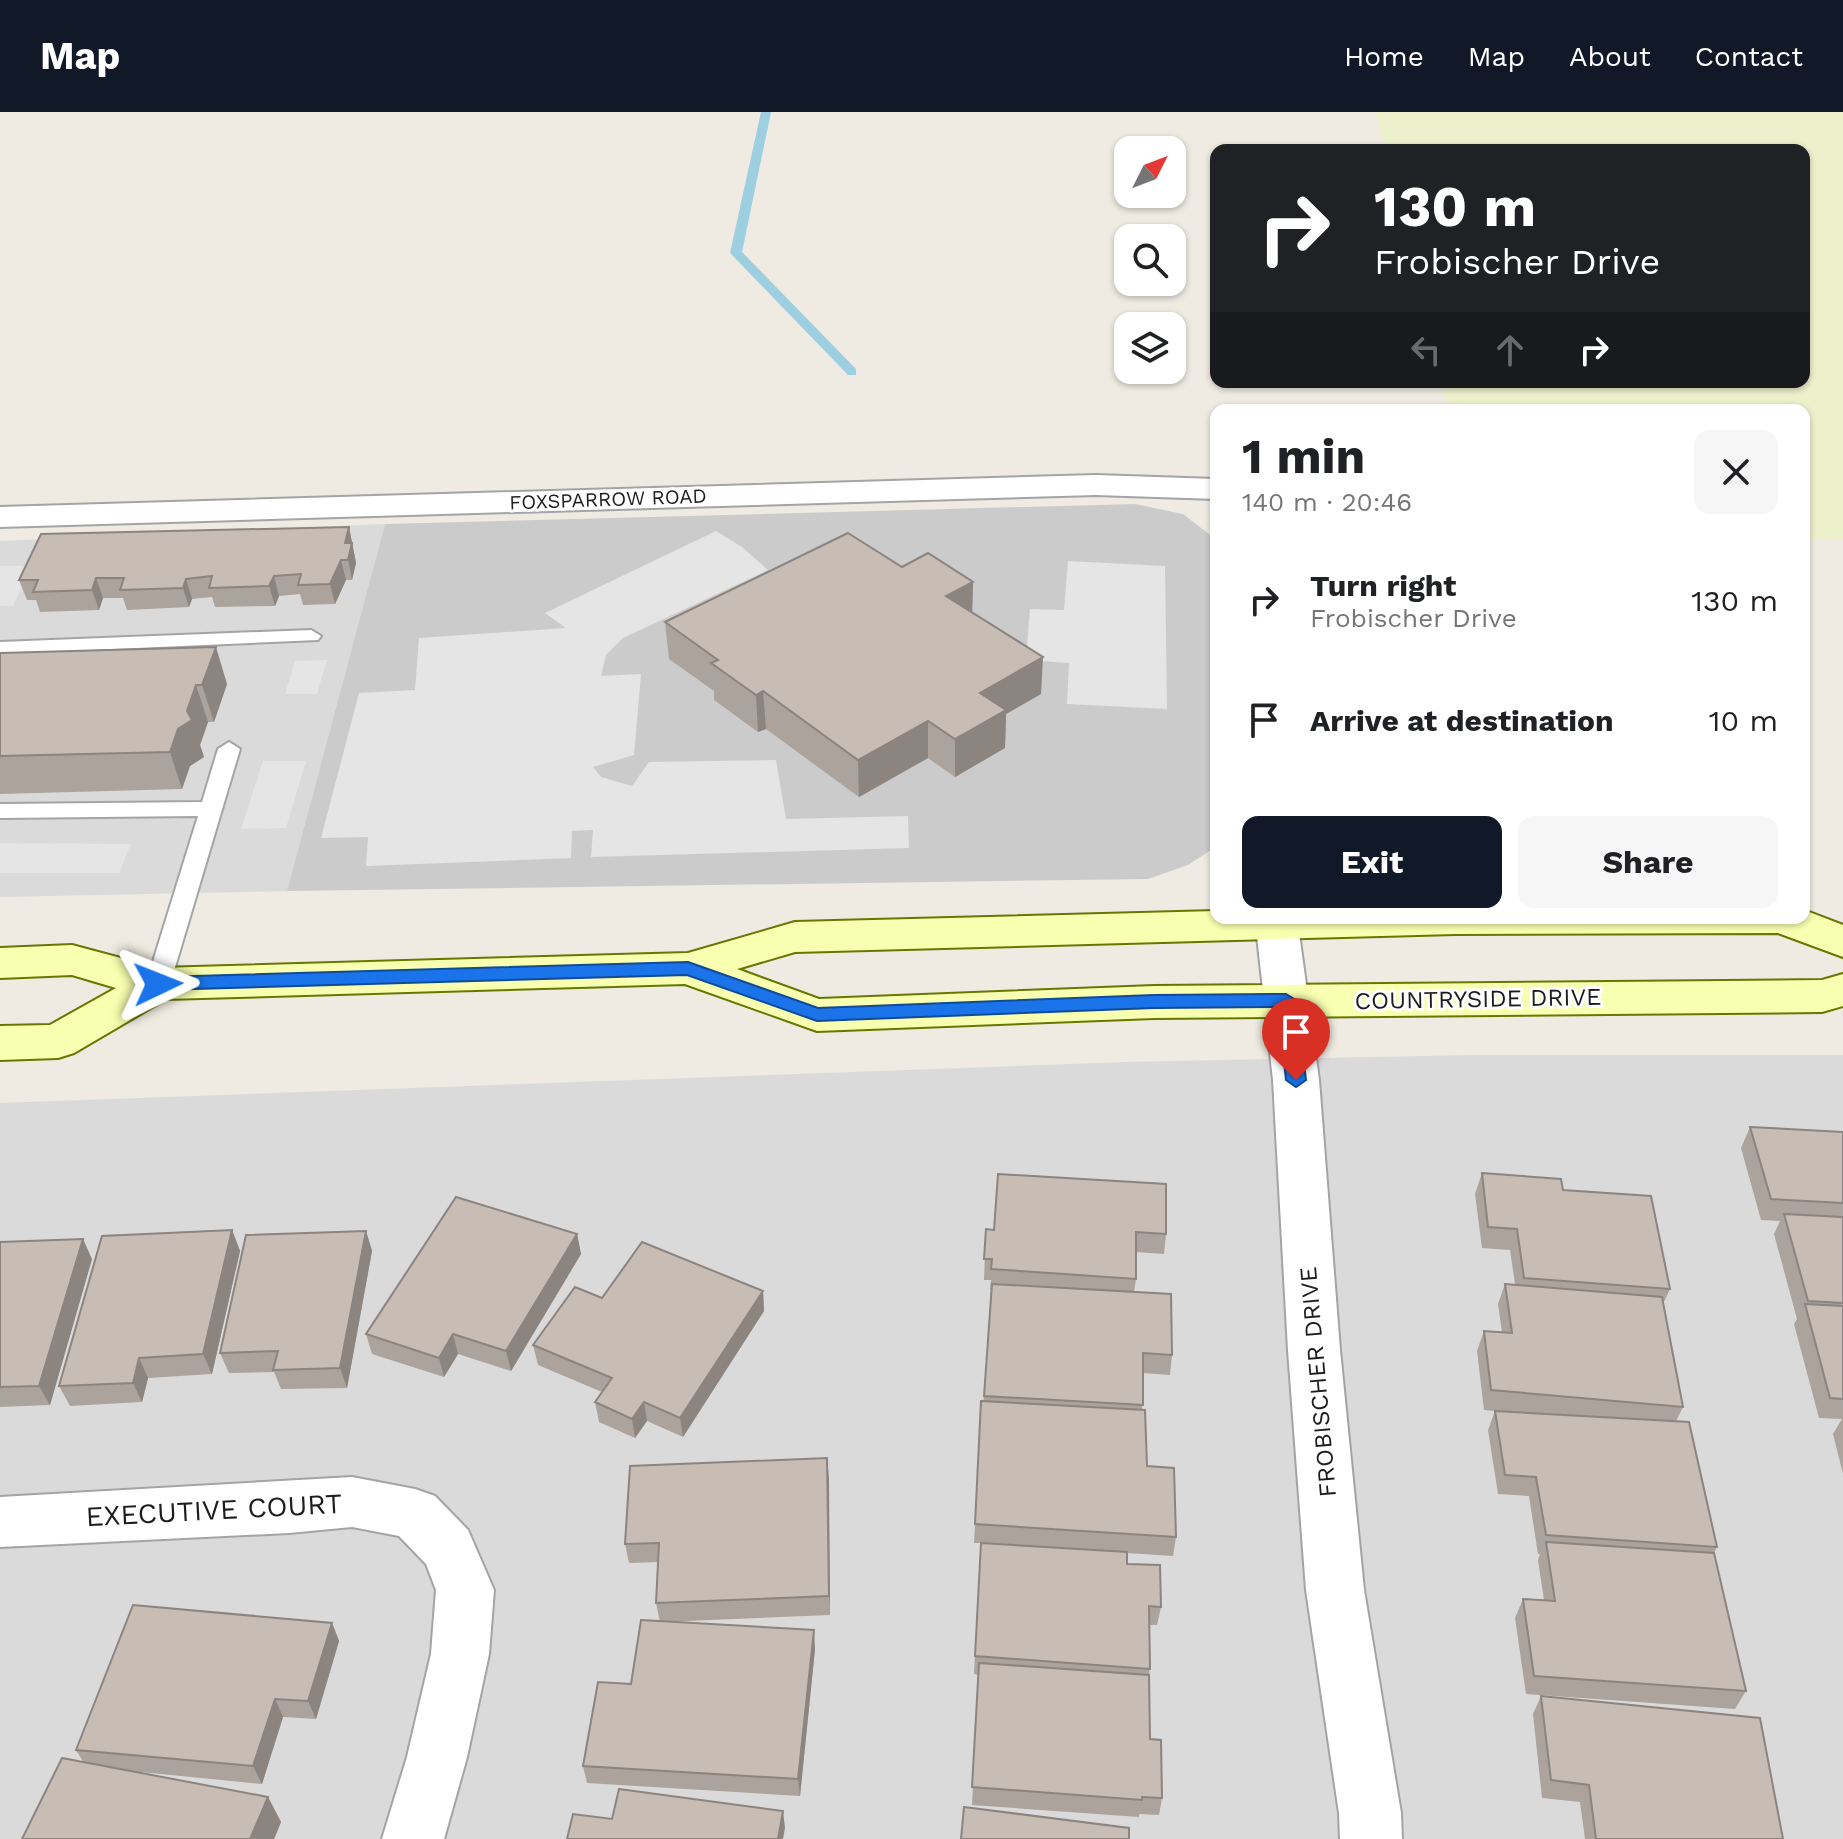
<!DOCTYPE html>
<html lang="en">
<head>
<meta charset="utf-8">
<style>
	body { margin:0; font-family:"Work Sans",sans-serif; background:#f6f6f6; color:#202124; height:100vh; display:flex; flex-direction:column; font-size:30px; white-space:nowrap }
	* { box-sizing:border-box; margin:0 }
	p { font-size:26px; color:#757577 }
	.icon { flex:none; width:44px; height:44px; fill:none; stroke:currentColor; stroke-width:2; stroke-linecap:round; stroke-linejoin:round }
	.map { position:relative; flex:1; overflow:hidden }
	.details { position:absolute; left:1210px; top:292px; width:600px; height:520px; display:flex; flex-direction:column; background:#fff; border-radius:16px; box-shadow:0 2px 6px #0004 }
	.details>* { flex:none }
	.hud { position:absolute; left:1210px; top:32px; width:600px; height:244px; border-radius:16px; box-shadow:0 2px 6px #0004; background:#202124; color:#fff; overflow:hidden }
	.needle { width:52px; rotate:48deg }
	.tools { position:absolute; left:1114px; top:24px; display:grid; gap:16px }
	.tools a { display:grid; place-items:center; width:72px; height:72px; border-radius:16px; background:#fff; box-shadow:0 2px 6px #0004; font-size:40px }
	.pin { position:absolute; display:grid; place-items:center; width:68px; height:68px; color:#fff; margin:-82px -34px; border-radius:50% 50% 50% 0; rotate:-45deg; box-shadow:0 0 8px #0007 }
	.pin .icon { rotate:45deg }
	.me { position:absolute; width:88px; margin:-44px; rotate:88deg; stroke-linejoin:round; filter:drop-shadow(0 0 6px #0008) }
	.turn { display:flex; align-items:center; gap:28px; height:168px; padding:0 32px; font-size:36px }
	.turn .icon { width:104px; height:104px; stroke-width:2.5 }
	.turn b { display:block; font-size:56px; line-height:68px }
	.lanes { display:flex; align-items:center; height:76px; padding:0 32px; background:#0003; justify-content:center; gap:40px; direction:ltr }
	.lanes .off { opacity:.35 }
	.round { display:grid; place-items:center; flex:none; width:84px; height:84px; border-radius:16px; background:#f6f6f6 }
	.overview { display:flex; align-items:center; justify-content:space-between; height:136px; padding:0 32px }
	h1 { font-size:48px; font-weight:700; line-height:60px }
	.cta { display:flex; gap:16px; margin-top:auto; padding:16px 32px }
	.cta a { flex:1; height:92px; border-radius:16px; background:#111827; color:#fff; font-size:32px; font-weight:700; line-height:92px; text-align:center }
	.cta a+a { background:#f6f6f6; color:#202124 }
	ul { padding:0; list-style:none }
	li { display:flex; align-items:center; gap:24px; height:120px; padding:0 32px }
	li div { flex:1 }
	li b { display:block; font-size:30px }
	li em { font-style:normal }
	header { display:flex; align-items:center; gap:48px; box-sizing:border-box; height:112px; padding:0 40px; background:#111827; color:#fff }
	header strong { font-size:38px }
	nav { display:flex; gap:44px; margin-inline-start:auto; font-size:28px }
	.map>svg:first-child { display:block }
	.residential { fill:#dbdada }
	.religious { fill:#cbcbcb }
	.farmland { fill:#ecf0cb }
	.parking { fill:#e5e5e5 }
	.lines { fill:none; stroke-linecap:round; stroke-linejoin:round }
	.stream { fill:#9ecfe1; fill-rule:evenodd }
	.lane-casing { stroke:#a4a4a4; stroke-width:4 }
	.street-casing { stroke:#a4a4a4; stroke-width:4 }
	.secondary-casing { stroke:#667800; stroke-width:4 }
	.lane { fill:#fff; fill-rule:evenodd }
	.street { fill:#fff; fill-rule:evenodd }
	.secondary { fill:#f8ffb0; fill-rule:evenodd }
	.wall { fill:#aba39c }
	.shaded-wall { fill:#8b847f }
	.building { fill:#c7bdb5; stroke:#8b847f; stroke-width:2 }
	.route { fill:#1a73e8; stroke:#114b97; stroke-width:2 }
	.labels { text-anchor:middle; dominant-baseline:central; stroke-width:6; stroke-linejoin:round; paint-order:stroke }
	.far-street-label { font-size:20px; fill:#1d1d1d; stroke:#fff }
	.street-label { font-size:24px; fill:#1d1d1d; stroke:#fff }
	.near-street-label { font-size:28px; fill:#1d1d1d; stroke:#fff }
</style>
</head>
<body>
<header>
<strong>Map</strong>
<nav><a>Home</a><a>Map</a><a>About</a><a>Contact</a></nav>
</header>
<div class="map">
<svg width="1843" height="1727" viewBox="0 0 1843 1727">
	<rect width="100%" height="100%" fill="#efebe2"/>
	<g class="residential">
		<path d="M385,412L287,779L0,785V429Z"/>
		<path d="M1475,943H1843V1727H0V991L1126,950Z"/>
	</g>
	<path class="religious" d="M1135,392L1183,402L1214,426L1216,731L1211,738L1188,753L1148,767L287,779L385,412Z"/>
	<path class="farmland" d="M1376,0H1843V427L1804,428V298H1448L1441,270H1804V38H1385Z"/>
	<g class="parking">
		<path d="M716,419L742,435L768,458L623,526L606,543L601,564L641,562L634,643L593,655L601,665L632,674L649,650L776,648L786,707L908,704L909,736L591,745L593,718L572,719L571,746L366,754L368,725L321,726L359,581L415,578L419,526L566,516L545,501Z"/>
		<path d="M1068,449L1165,454L1167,597L1067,592L1069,551L1026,548L1030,497L1064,498Z"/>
		<path d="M0,454H32L13,494H0Z"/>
		<path d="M327,548L317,582H285L295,549Z"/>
		<path d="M263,649H306L286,716L241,717Z"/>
		<path d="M0,731L131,732L119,761H0Z"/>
	</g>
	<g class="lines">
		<path class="stream" d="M761,0H771L742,140L856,257V263H848L730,141Z"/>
		<defs>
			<g id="lane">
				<path d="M311,518L321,524L318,528L0,542V530Z"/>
				<path d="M229,630L240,637L170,872L167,878L158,881L149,878L146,872L198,704L0,706V692L202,690L218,637Z"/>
			</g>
			<g id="street">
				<path d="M1096,363L1216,367V387L1096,383L0,415V395Z"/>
				<path d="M1255,806H1297L1319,968L1340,1238L1364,1478L1401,1701L1402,1727H1340L1339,1701L1306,1478L1288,1238L1273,968Z"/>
				<path d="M352,1365L415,1377L435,1384L468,1418L494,1478L489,1542L467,1645L444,1727H382L407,1645L431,1542L436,1478L426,1452L399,1424L352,1415L289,1421L0,1435V1385Z"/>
			</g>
			<path id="secondary" d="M1804,798L1843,813V845L1778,821L1455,822L795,840L737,857L819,887L1154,874L1822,868L1843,862V894L1822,900L1154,906L817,919L685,872L166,887L74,941L58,946L0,948V914L50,913L116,876L72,863L0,866V836L72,833L158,856L688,841L795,810L1216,799V806H1804Z"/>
		</defs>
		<use href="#lane" class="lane-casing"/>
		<use href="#street" class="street-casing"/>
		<use href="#secondary" class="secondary-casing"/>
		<use href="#lane" class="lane"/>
		<use href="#street" class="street"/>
		<use href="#secondary" class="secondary"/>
	</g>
	<g class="wall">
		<path d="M349,415L356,451L352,468H346L335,492L303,493L300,482L279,484L275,494L215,495L212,485L192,487L189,495L127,498L123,486H103L99,498L40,500L36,488H27L19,468Z"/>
		<path d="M902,455L973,470L972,501L1041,582L1006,602L1005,636L955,665L928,646L859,685L766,617L758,620L714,588V579L669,547L665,510Z"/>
		<path d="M0,541L227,572L214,610H208L200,633L204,645L190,654L182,677L0,682Z"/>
		<path d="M1750,1015L1843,1020V1362L1833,1322L1842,1307L1819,1306L1794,1212L1797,1207L1774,1122L1780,1109L1761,1108L1741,1036Z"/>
		<path d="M1482,1061L1563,1078L1670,1177L1663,1192L1683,1295L1676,1309L1717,1435L1714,1441L1746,1579L1735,1597L1526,1582L1515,1506L1523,1487L1544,1488L1538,1448L1540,1442H1538L1529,1384L1498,1382L1488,1318L1495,1299L1484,1298L1477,1239L1484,1219L1502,1220L1498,1192L1505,1172H1515L1510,1138L1482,1136L1475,1082Z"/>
		<path d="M998,1062L1166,1122L1164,1142L1136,1140V1167L1134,1180L1172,1243L1170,1263L1143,1261L1142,1298L1147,1354L1176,1425L1173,1444L1127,1441V1452L1161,1495L1157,1513H1149L1150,1627L1162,1686L1159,1703L1139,1702V1705L972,1693L979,1563L974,1562L981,1431H974L975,1412L991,1178L990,1177L991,1168H984L986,1117L994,1118Z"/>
		<path d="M232,1118L240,1139L212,1262L148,1266L142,1290L70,1294L59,1274Z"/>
		<path d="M366,1119L372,1139L347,1276L281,1277L274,1260L229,1261L220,1241Z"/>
		<path d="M577,1122L581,1142L511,1259L458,1242L444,1265L372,1242L366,1222Z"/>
		<path d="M0,1130L92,1147L50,1293L0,1295Z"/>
		<path d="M763,1179L764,1199L683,1325L647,1309L635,1326L599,1310L595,1290L602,1280L538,1253L533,1233L602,1186Z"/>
		<path d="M827,1346L830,1503L663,1510L815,1537L800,1684L587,1671L583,1654L631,1572L660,1510L656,1491L658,1450L629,1451L625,1432Z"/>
		<path d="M332,1511L339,1529L316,1607L283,1605L262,1672L130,1659L268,1685L281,1710L274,1727H22L84,1651L76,1638Z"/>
		<path d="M1541,1584L1783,1727H1585L1580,1690L1542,1686L1533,1602Z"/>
	</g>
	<g class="shaded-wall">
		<path d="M349,415L356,451L352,468L345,431Z"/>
		<path d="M341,448L346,468L335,492L330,472Z"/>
		<path d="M274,464L279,484L275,494L269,474Z"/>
		<path d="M96,466L103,486L99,498L92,478Z"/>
		<path d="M186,467L192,487L189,495L183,476Z"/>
		<path d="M973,470L972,506L946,484Z"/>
		<path d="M216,535L227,572L214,610L202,573Z"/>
		<path d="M1043,545L1041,582L1006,602L1005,636L955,665V627L980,581Z"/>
		<path d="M196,573L208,610L200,633L204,645L190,654L182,677L170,640L178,617L187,599Z"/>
		<path d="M763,579L766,617L758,620L756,583Z"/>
		<path d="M928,609V646L859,685L858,648Z"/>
		<path d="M232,1118L240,1139L212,1262L203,1242Z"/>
		<path d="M366,1119L372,1139L347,1276L340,1256Z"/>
		<path d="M577,1122L581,1142L511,1259L506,1239Z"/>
		<path d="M83,1127L92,1147L50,1293L39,1274Z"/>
		<path d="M763,1179L764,1199L683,1325L680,1306Z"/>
		<path d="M453,1222L458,1242L444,1265L439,1246Z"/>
		<path d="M139,1246L148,1266L142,1290L133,1271Z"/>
		<path d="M644,1290L647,1309L635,1326L632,1307Z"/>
		<path d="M827,1346L829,1366L830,1503L829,1484Z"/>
		<path d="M332,1511L339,1529L316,1607L308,1589Z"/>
		<path d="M814,1518L815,1537L800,1684L798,1667Z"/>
		<path d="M275,1587L283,1605L262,1672L253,1654Z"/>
		<path d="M268,1685L281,1710L274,1727H250Z"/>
		<path d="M783,1699L785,1716L783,1727H778Z"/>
	</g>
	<g class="building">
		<path d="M349,415L345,431H352L348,448H341L330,472L298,473L301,462L274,464L269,474L209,476L212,464L186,467L183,476L120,478L124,466H96L92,478L33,480L38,468H19L41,422Z"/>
		<path d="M848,421L902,455L928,441L973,470L946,484L1043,545L980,581L1006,598L955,627L928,609L858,648L763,579L756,583L711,551L718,548L665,510Z"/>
		<path d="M216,535L202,573H196L187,599L192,608L178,617L170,640L0,644V541Z"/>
		<path d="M1750,1015L1843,1020V1091L1771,1087Z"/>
		<path d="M1482,1061L1561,1067L1563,1078L1651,1084L1670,1177L1524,1166L1517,1117L1488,1115Z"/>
		<path d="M998,1062L1166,1072V1122L1136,1120V1167L991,1157L992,1147H984L986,1117L994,1118Z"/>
		<path d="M456,1085L577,1122L506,1239L453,1222L439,1246L366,1222Z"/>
		<path d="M1784,1102L1843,1105V1191L1808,1189Z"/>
		<path d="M232,1118L203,1242L139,1246L133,1271L59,1274L102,1124Z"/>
		<path d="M366,1119L340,1256L273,1258L278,1239L220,1241L246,1123Z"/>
		<path d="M83,1127L39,1274L0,1275V1130Z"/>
		<path d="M642,1130L763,1179L680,1306L644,1290L632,1307L595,1290L612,1266L533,1233L575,1175L602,1186Z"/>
		<path d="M992,1172L1171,1182L1172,1243L1143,1241V1293L984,1284Z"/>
		<path d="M1505,1172L1662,1185L1683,1295L1491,1278L1484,1219L1512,1221Z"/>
		<path d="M1805,1192L1843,1194V1287L1830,1286Z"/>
		<path d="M981,1289L1145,1298L1147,1354L1174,1356L1176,1425L975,1412Z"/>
		<path d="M1495,1299L1689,1310L1717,1435L1546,1423L1536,1365L1505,1363Z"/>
		<path d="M827,1346L829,1484L656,1491L659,1431L625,1432L630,1354Z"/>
		<path d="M1546,1430L1714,1441L1746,1579L1534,1564L1523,1487L1555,1489Z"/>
		<path d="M981,1431L1127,1440V1452L1160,1453L1161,1495L1149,1494L1150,1557L975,1544Z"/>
		<path d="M133,1493L332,1511L308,1589L275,1587L253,1654L76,1638Z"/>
		<path d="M641,1508L814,1518L798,1667L583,1654L598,1570L631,1572Z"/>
		<path d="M979,1551L1149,1563L1150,1627L1161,1628L1162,1686L1142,1685V1688L972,1675Z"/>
		<path d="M1541,1584L1760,1606L1783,1727H1596L1589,1673L1551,1668Z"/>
		<path d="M62,1646L268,1685L250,1727H22Z"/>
		<path d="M619,1677L783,1699L778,1727H567L573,1702L612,1707Z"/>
		<path d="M964,1695L1129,1716V1727H961Z"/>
	</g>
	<path class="route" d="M688,850L818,896L1154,883L1286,882L1296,888L1306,968L1296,975L1286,968L1278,895L1154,896L817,909L687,863L158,878L149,872L158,865Z"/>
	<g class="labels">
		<g class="far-street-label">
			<text transform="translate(608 387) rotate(-2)">FOXSPARROW ROAD</text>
		</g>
		<g class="street-label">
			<text transform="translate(1478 887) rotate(-1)">COUNTRYSIDE DRIVE</text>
			<text transform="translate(1318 1270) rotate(-95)">FROBISCHER DRIVE</text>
		</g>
		<g class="near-street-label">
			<text transform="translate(214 1398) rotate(-3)">EXECUTIVE COURT</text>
		</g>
	</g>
</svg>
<div class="tools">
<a><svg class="needle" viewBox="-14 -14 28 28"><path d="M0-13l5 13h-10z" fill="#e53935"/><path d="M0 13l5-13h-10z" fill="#757577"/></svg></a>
<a><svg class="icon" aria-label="search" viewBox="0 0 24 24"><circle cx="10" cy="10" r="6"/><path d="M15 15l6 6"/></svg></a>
<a><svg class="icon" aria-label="layers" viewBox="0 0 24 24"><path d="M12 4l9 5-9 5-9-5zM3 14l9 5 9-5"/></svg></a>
</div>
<div class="pin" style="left:1296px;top:968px;background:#d93025"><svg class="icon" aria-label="arrive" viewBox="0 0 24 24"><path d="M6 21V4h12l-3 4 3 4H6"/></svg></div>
<svg class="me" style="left:158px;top:872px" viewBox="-20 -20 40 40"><path d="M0-17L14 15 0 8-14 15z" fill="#1a73e8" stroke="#fff" stroke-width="4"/></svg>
<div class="hud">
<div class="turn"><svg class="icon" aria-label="right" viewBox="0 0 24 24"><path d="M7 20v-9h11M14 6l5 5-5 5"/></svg><div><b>130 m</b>Frobischer Drive</div></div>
<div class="lanes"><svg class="icon off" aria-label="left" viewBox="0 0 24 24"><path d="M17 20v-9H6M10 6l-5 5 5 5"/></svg><svg class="icon off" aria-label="ahead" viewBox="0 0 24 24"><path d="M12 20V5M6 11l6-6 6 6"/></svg><svg class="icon" aria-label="right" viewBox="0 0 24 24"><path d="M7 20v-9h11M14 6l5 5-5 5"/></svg></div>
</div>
<section class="details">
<div class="overview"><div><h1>1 min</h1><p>140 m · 20:46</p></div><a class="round"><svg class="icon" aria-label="close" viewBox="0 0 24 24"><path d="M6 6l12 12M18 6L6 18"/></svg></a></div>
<ul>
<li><svg class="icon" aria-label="right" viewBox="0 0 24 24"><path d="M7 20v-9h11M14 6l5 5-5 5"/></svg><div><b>Turn right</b><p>Frobischer Drive</p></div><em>130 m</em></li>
<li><svg class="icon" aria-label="arrive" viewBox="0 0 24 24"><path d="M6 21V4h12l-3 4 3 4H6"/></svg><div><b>Arrive at destination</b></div><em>10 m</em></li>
</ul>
<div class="cta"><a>Exit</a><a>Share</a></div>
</section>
</div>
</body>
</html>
